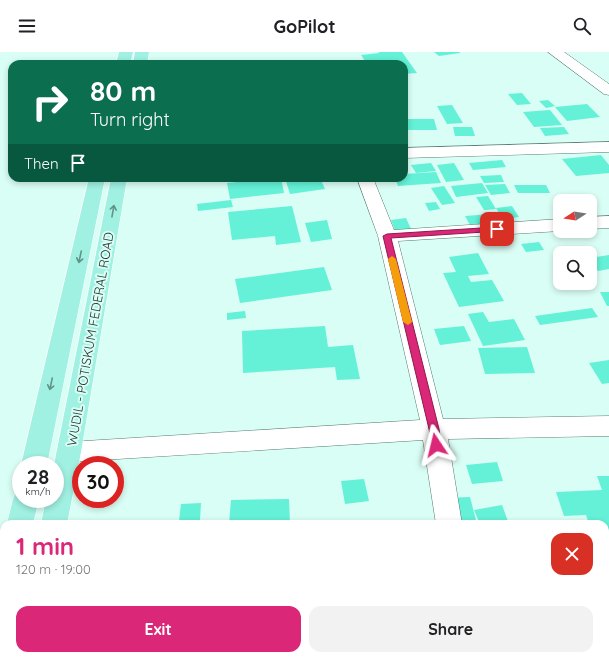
<!DOCTYPE html>
<html lang="en">
<head>
<meta charset="utf-8">
<style>
	body { margin:0; font-family:Quicksand,sans-serif; background:#f2f2f2; color:#202124; height:100vh; display:flex; flex-direction:column; font-size:15px; white-space:nowrap }
	* { box-sizing:border-box; margin:0 }
	p { font-size:13px; color:#757577 }
	.icon { flex:none; width:22px; height:22px; fill:none; stroke:currentColor; stroke-width:2; stroke-linecap:round; stroke-linejoin:round }
	.map { position:relative; flex:1; overflow:hidden }
	.panel { position:absolute; left:0px; top:468px; width:609px; height:140px; display:flex; flex-direction:column; background:#fff; border-radius:12px 12px 0 0; box-shadow:0 2px 6px #0003 }
	.panel>* { flex:none }
	.hud { position:absolute; left:8px; top:8px; width:400px; height:122px; border-radius:12px; box-shadow:0 2px 6px #0003; background:#0b6e4f; color:#fff; overflow:hidden }
	.needle { width:26px; rotate:258deg }
	.fabs { position:absolute; left:553px; top:142px; display:grid; gap:8px }
	.fabs a { display:grid; place-items:center; width:44px; height:44px; border-radius:8px; background:#fff; box-shadow:0 2px 6px #0003; font-size:20px }
	.speed { position:absolute; left:12px; top:404px; display:flex; gap:8px; font-size:20px; font-weight:700; text-align:center }
	.speed>* { display:grid; place-content:center; width:52px; height:52px; border-radius:50%; background:#fff; box-shadow:0 2px 6px #0003; line-height:1 }
	.speed small { font-size:10px; font-weight:400 }
	.speed .limit { border:6px solid #d22; background:#fff; color:#111 }
	.pin { position:absolute; display:grid; place-items:center; width:34px; height:34px; color:#fff; margin:-17px; border-radius:8px; box-shadow:0 2px 6px #0006 }
	.me { position:absolute; width:44px; margin:-22px; rotate:350deg; stroke-linejoin:round; filter:drop-shadow(0 0 3px #0008) }
	.turn { display:flex; align-items:center; gap:14px; height:84px; padding:0 16px; font-size:18px }
	.turn .icon { width:52px; height:52px; stroke-width:2.5 }
	.turn b { display:block; font-size:28px; line-height:34px }
	.then { display:flex; align-items:center; height:38px; padding:0 16px; background:#0003; gap:8px; font-size:15px }
	.round { display:grid; place-items:center; flex:none; width:42px; height:42px; border-radius:12px; background:#f2f2f2 }
	.overview { display:flex; align-items:center; justify-content:space-between; height:68px; padding:0 16px }
	h1 { font-size:24px; font-weight:700; line-height:30px; color:#db2777 }
	.action { display:flex; gap:8px; margin-top:auto; padding:8px 16px }
	.action a { flex:1; height:46px; border-radius:12px; background:#db2777; color:#fff; font-size:16px; font-weight:700; line-height:46px; text-align:center }
	.action a+a { background:#f2f2f2; color:#202124 }
	header { display:flex; justify-content:space-between; align-items:center; height:52px; padding:0 16px; background:#fff; font-size:18px; font-weight:700 }
	.map>svg:first-child { display:block }
	.building { fill:#64f1d7 }
	.lines { fill:none; stroke-linecap:round; stroke-linejoin:round }
	.minor-casing { stroke:#577971; stroke-width:1 }
	.major-casing { stroke:#fff; stroke-width:1 }
	.minor { fill:#fff; fill-rule:evenodd }
	.major { fill:#a0f1e2; fill-rule:evenodd }
	.oneway { stroke:#629288 }
	.route { fill:#db2777; stroke:#8e194d }
	.slow { fill:#f59e0b }
	.labels { text-anchor:middle; dominant-baseline:central; stroke-width:4; stroke-linejoin:round; paint-order:stroke }
	.street-label { font-size:13px; fill:#24322f; stroke:#d9fef5 }
</style>
</head>
<body>
<header><svg class="icon" aria-label="menu" viewBox="0 0 24 24"><path d="M4 6h16M4 12h16M4 18h16"/></svg>GoPilot<svg class="icon" aria-label="search" viewBox="0 0 24 24"><circle cx="10" cy="10" r="6"/><path d="M15 15l6 6"/></svg></header>
<div class="map">
<svg width="609" height="608" viewBox="0 0 609 608">
	<rect width="100%" height="100%" fill="#d9fef5"/>
	<g class="building">
		<path d="M378,0H402L417,21L404,22V12H367L361,3L380,1Z"/>
		<path d="M434,0H460V1L439,4Z"/>
		<path d="M522,41L531,52L517,53L508,42Z"/>
		<path d="M548,48L555,54L546,56L539,49Z"/>
		<path d="M587,52L600,65L567,69L555,55Z"/>
		<path d="M452,53L463,71L447,72L437,54Z"/>
		<path d="M550,58L562,73L534,75L523,60Z"/>
		<path d="M404,67H434L437,78H404Z"/>
		<path d="M453,75H472L475,84H455Z"/>
		<path d="M564,75L569,82L545,84L540,76Z"/>
		<path d="M601,103L609,113V121L576,124L562,107Z"/>
		<path d="M502,108L506,115L473,118L469,111Z"/>
		<path d="M431,111L436,119L416,121L411,113Z"/>
		<path d="M454,111L464,128L446,130L437,113Z"/>
		<path d="M436,120L441,131L398,134L395,126H404V122Z"/>
		<path d="M501,123L504,130L484,131L480,124Z"/>
		<path d="M258,126H281L284,141L230,147L227,131L258,128Z"/>
		<path d="M285,126H320L325,137L290,142Z"/>
		<path d="M482,131L488,141L456,145L451,134Z"/>
		<path d="M505,132L510,141L491,143L485,133Z"/>
		<path d="M514,133H546L550,141H518Z"/>
		<path d="M444,134L455,151L442,153L431,136Z"/>
		<path d="M488,144L496,157L484,158L476,145Z"/>
		<path d="M564,144L590,145L595,162H590V149H565Z"/>
		<path d="M231,148L233,155L198,159L197,152Z"/>
		<path d="M436,150L440,157L429,159L425,151Z"/>
		<path d="M292,154L301,190L276,193L275,184L232,188L228,160Z"/>
		<path d="M512,154L519,165L503,167L496,156Z"/>
		<path d="M491,162L496,171L470,173L465,164Z"/>
		<path d="M406,166L411,177L395,178L391,168Z"/>
		<path d="M327,168L332,187L311,190L305,171Z"/>
		<path d="M539,190L544,198L526,200L521,192Z"/>
		<path d="M478,201L489,222L468,224L471,230L492,228L504,249L459,255L443,221L456,220L449,205Z"/>
		<path d="M609,203V217L598,219L590,208V206Z"/>
		<path d="M324,215L332,238L240,251L235,227Z"/>
		<path d="M600,240H609V254H607Z"/>
		<path d="M592,256L598,265L540,273L535,264Z"/>
		<path d="M245,259L246,266L227,268V261Z"/>
		<path d="M483,260L489,270L514,267L525,288L483,294L468,262Z"/>
		<path d="M325,274L328,295L353,293L360,327L337,328L335,315L243,321L242,279Z"/>
		<path d="M464,274L471,289L440,293L434,277Z"/>
		<path d="M527,295L535,321L485,322L478,296Z"/>
		<path d="M609,308V331L602,332L589,311Z"/>
		<path d="M497,410L503,429L472,432L466,413Z"/>
		<path d="M597,424H609V483H605V472H589L586,463L564,464L556,440L602,438Z"/>
		<path d="M364,427L369,449L345,452L341,429Z"/>
		<path d="M470,445L477,472H450L444,446Z"/>
		<path d="M289,447L290,472H229L231,448Z"/>
		<path d="M201,451L200,468L179,469L181,452Z"/>
		<path d="M502,453L509,472H480L474,458Z"/>
		<path d="M605,557H609V608H582L580,604H605Z"/>
		<rect x="221" y="604" width="40" height="4"/>
		<path d="M336,604H376V608H337Z"/>
	</g>
	<g class="lines">
		<defs>
			<g id="minor">
				<path d="M548,0H564L609,32V43L604,42Z"/>
				<path d="M609,90V100L404,106V96Z"/>
				<path d="M357,126H373L394,178L560,167V179L398,189L443,367L609,364V384L448,387L462,472H436L423,388L69,410L60,407L57,400L60,393L69,390L420,368L378,184Z"/>
				<path d="M609,164V176L590,177V165Z"/>
				<path d="M454,604H484L485,608H455Z"/>
			</g>
			<g id="major">
				<path d="M119,0H133L130,12H116Z"/>
				<path d="M135,0H149L147,12H133Z"/>
				<path d="M89,126H105L47,413H21Z"/>
				<path d="M111,126H127L81,400L67,472H41L46,447H55V413H54Z"/>
				<path d="M21,437V447H39L33,472H7L13,447L17,439Z"/>
				<path d="M4,527V571L0,573V528Z"/>
				<path d="M10,604H40L39,608H9Z"/>
			</g>
		</defs>
		<use href="#minor" class="minor-casing"/>
		<use href="#major" class="major-casing"/>
		<use href="#minor" class="minor"/>
		<use href="#major" class="major"/>
	</g>
	<defs><path id="oneway-shaft" d="M-6 0H5M1.5-3L5.5 0L1.5 3" fill="none" stroke-width="1.6" stroke-linecap="round" stroke-linejoin="round"/></defs>
	<g class="oneway">
		<use href="#oneway-shaft" transform="translate(113 159) rotate(-80)"/>
		<use href="#oneway-shaft" transform="translate(80 205) rotate(102)"/>
		<use href="#oneway-shaft" transform="translate(51 332) rotate(102)"/>
	</g>
	<path class="route" d="M497,175L501,177L500,179L391,186L439,377L441,393L440,396L436,397L433,396L429,377L383,184L387,182Z"/>
	<path class="slow" d="M392,204L396,207L412,270L408,273L403,270L388,207Z"/>
	<g class="labels">
		<g class="street-label">
			<text transform="translate(90 287) rotate(-80)">WUDIL - POTISKUM FEDERAL ROAD</text>
		</g>
	</g>
</svg>
<div class="fabs">
<a><svg class="needle" viewBox="-14 -14 28 28"><path d="M0-13l5 13h-10z" fill="#e53935"/><path d="M0 13l5-13h-10z" fill="#757577"/></svg></a>
<a><svg class="icon" aria-label="search" viewBox="0 0 24 24"><circle cx="10" cy="10" r="6"/><path d="M15 15l6 6"/></svg></a>
</div>
<div class="speed"><div>28<small>km/h</small></div><div class="limit">30</div></div>
<div class="pin" style="left:497px;top:177px;background:#d93025"><svg class="icon" aria-label="arrive" viewBox="0 0 24 24"><path d="M6 21V4h12l-3 4 3 4H6"/></svg></div>
<svg class="me" style="left:436px;top:393px" viewBox="-20 -20 40 40"><path d="M0-17L14 15 0 8-14 15z" fill="#db2777" stroke="#fff" stroke-width="4"/></svg>
<div class="hud">
<div class="turn"><svg class="icon" aria-label="right" viewBox="0 0 24 24"><path d="M7 20v-9h11M14 6l5 5-5 5"/></svg><div><b>80 m</b>Turn right</div></div>
<div class="then">Then<svg class="icon" aria-label="arrive" viewBox="0 0 24 24"><path d="M6 21V4h12l-3 4 3 4H6"/></svg></div>
</div>
<section class="panel">
<div class="overview"><div><h1>1 min</h1><p>120 m · 19:00</p></div><a class="round" style="background:#d93025;color:#fff"><svg class="icon" aria-label="close" viewBox="0 0 24 24"><path d="M6 6l12 12M18 6L6 18"/></svg></a></div>
<div class="action"><a>Exit</a><a>Share</a></div>
</section>
</div>
</body>
</html>
